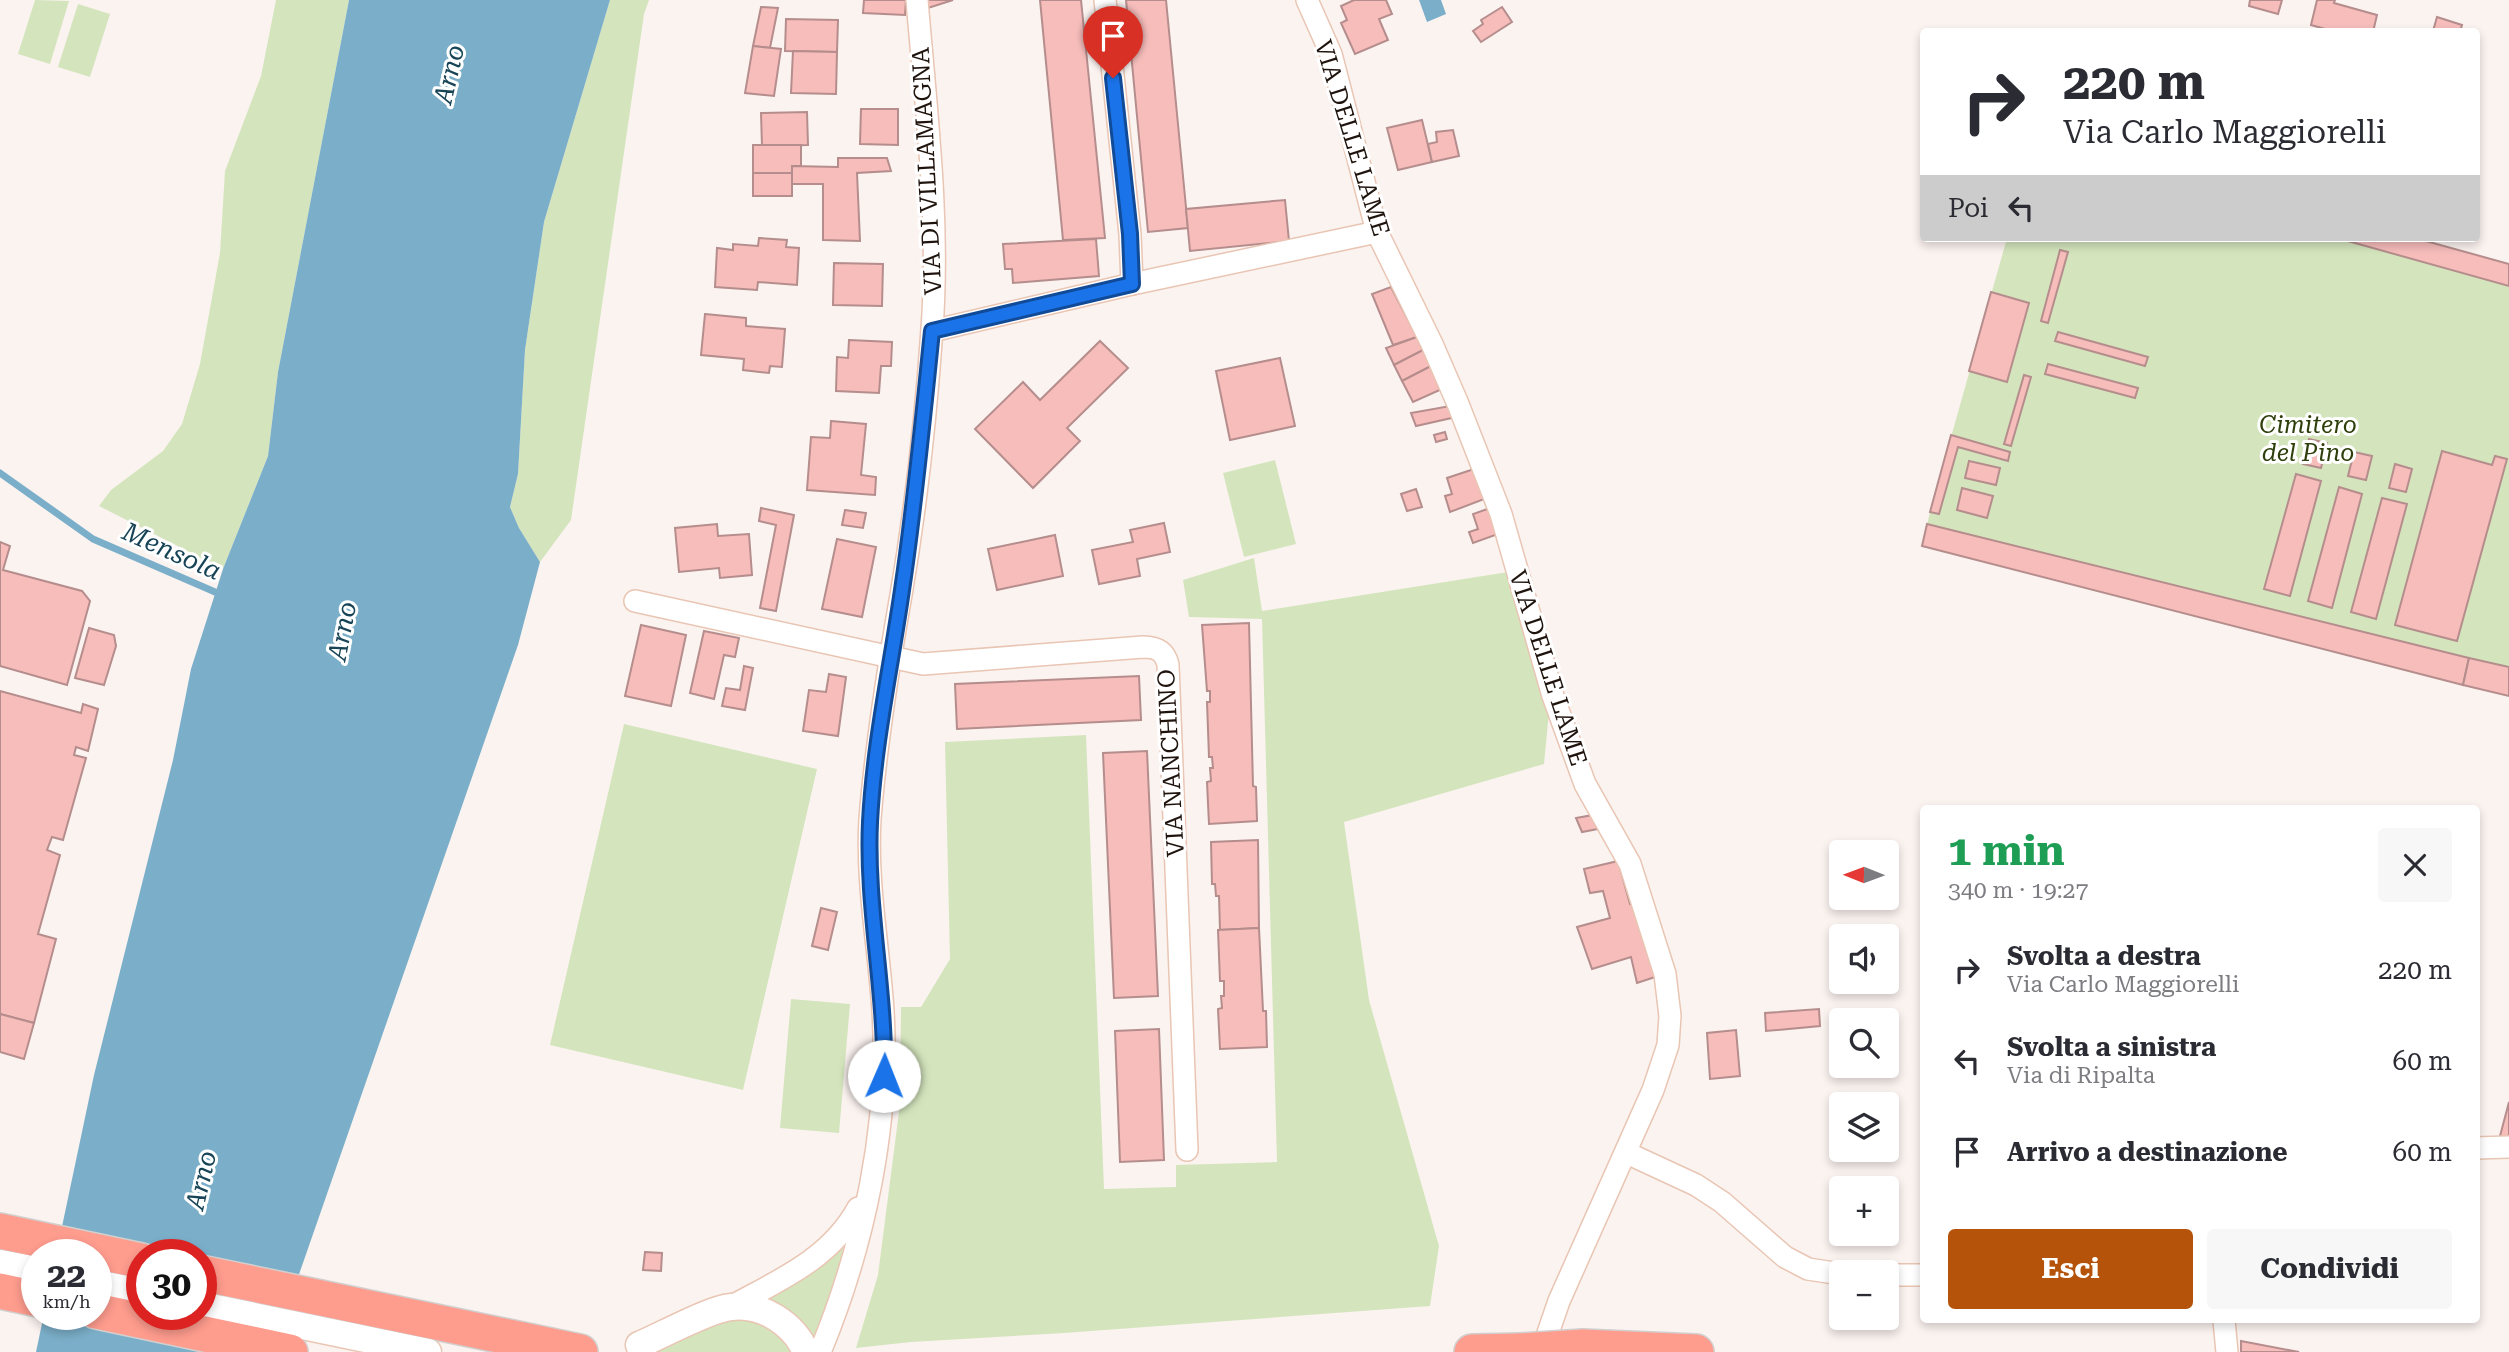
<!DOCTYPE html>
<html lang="it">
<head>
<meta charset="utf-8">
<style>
	body { margin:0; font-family:"Roboto Serif",serif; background:#f7f7f7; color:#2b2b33; height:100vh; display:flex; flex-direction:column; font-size:26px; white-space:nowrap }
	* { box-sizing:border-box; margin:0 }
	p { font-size:23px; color:#7c7c81 }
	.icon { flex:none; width:38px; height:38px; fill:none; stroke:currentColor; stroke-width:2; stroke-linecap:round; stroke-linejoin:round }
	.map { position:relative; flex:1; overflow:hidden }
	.panel { position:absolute; left:1920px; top:805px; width:560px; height:518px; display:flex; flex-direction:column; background:#fff; border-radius:7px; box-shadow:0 4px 10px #0003 }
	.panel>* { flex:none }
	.hud { position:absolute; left:1920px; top:28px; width:560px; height:214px; border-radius:7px; box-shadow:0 4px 10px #0003; background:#fff; color:#2b2b33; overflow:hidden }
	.needle { width:46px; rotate:271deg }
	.buttons { position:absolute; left:1829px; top:840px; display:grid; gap:14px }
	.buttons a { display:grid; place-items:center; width:70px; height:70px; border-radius:7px; background:#fff; box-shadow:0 4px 10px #0003; font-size:35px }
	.speed { position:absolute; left:21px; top:1239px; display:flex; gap:14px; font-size:35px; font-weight:700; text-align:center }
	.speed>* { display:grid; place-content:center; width:91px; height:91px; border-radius:50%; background:#fff; box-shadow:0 4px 10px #0003; line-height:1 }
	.speed small { font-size:18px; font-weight:400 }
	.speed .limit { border:10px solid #d22; background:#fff; color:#111 }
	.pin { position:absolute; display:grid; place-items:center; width:60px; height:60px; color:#fff; margin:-72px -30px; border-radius:50% 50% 50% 0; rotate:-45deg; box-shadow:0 0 7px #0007 }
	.pin .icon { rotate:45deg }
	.me { position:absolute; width:77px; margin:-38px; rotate:1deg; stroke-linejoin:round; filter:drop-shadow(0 0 5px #0008) }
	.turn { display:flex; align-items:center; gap:24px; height:147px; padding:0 28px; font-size:32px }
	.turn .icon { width:91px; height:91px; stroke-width:2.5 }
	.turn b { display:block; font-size:49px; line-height:60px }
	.then { display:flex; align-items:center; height:66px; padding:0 28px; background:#0003; gap:14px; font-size:26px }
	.round { display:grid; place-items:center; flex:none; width:74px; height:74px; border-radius:7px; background:#f7f7f7 }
	.summary { display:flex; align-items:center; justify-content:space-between; height:119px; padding:0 28px }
	h1 { font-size:42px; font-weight:700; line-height:52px; color:#1e9e55 }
	.cta { display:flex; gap:14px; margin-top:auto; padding:14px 28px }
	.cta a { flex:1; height:80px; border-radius:7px; background:#b45309; color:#fff; font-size:28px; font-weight:700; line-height:80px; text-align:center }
	.cta a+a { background:#f7f7f7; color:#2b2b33 }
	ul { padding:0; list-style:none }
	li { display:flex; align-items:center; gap:21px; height:91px; padding:0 28px }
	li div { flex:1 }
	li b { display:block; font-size:26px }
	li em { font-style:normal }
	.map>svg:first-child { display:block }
	.green { fill:#d4e5bd }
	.water { fill:#7bafc9; fill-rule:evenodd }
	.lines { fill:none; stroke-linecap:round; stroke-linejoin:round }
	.stream { stroke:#7bafc9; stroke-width:7 }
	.building { fill:#f6bdbb; stroke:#b58d8c; stroke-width:2 }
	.minor-casing { stroke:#e9c5b3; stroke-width:24 }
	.tertiary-casing { stroke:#e9c5b3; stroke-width:29 }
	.trunk-casing { stroke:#d2d0cf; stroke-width:38 }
	.minor { stroke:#fff; stroke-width:21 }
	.tertiary { stroke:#fff; stroke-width:26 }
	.trunk { stroke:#fe9c8e; stroke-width:35 }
	.trunk-bridge-casing { stroke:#d2d0cf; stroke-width:38; stroke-linecap:butt }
	.trunk-bridge { stroke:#fe9c8e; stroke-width:35 }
	.route-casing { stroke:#114b97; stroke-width:18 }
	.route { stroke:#1a73e8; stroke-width:12 }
	.labels { text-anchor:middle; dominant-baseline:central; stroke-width:6; stroke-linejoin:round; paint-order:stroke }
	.street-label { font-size:24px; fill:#1f130d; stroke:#fff }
	.park-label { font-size:24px; font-style:italic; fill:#2e3f0b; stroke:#fff }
	.water-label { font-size:26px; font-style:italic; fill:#184457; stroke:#fff }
</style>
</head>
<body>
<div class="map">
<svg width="2509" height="1352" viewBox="0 0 2509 1352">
	<rect width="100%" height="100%" fill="#fbf3f0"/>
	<g class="green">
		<path d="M35,0L69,1L50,64L18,54Z"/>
		<path d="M276,0H349L278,372L268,456L223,569L99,506L111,490L163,451L182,424L200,364L220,253L225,171L261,76Z"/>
		<path d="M610,0H649L644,14L571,520L540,562L519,528L510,507L518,474L525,350L544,222Z"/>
		<path d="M78,4L110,14L90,77L58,67Z"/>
		<path d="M2007,238H2415L2509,264V696L1922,546L1930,512Z"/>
		<path d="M1275,460L1296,544L1244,557L1223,473Z"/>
		<path d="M1254,558L1262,611L1508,572L1549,712L1544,764L1344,822L1369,1000L1439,1246L1430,1306L1064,1333L911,1342L856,1348L878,1275L900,1104L901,1007H921L950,959L945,742L1086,735L1104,1189L1176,1187V1165L1277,1162L1262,619L1189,617L1183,580Z"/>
		<path d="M624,724L817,769L743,1090L550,1045Z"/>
		<path d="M791,999L850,1004L839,1133L780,1128Z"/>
		<path d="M844,1243L837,1286L816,1351L753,1301C793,1283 814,1277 844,1243Z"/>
		<path d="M736,1316L778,1327L799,1352H639Z"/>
	</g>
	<g class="water">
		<path d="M349,0H610L544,222L525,350L518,474L510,507L519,528L540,562L518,645L272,1352H36L44,1314H96V1255H56L94,1075L173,760L191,669L223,569L268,456L278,372ZM142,1255H201V1314H142Z"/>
		<path d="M1419,0H1441L1446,14L1427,22Z"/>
	</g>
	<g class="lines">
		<path class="stream" d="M0,473L93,539L222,595"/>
	</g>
	<g class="building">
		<path d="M864,0H906L905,15L863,13Z"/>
		<path d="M924,0H953L925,9Z"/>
		<path d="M1040,0H1081L1105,238L1063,240Z"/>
		<path d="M1126,0H1166L1188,228L1148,232Z"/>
		<path d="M1354,0H1386L1392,14L1379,19L1388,40L1355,54L1341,23L1347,20L1341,6Z"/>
		<path d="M2250,0H2282L2278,14L2249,6Z"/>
		<path d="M2317,0H2335L2334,3L2377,15L2373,32H2336L2311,25Z"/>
		<path d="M761,7L778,8L770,48L753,46Z"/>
		<path d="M1502,7L1512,22L1481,42L1473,31L1483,24L1481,20Z"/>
		<path d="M2437,17L2462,25L2460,32L2433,31Z"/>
		<path d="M786,19L838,20L837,52L785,51Z"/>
		<path d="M753,46L781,49L774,96L745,93Z"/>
		<path d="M793,51L837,52L836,94L791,93Z"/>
		<path d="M861,109H898V145L860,144Z"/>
		<path d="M807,112L808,145L762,146L761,113Z"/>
		<path d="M1422,120L1432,162L1398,170L1387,128Z"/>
		<path d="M1453,130L1459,156L1432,162L1428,144L1437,142L1436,132Z"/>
		<path d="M753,145H801V166H792V173H753Z"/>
		<path d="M838,158H887L891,171L857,173L860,241L823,240V184H792V166L838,167Z"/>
		<rect x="753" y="173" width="39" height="23"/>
		<path d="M1285,200L1289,241L1190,251L1186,209Z"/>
		<path d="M759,238L787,240L786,247L799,248L797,285L758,282L757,290L715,287L717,248L733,250V244L758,246Z"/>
		<path d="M2337,238H2415L2509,264V286Z"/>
		<path d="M1096,239L1099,276L1013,283L1012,269H1005L1003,244Z"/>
		<path d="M2060,250L2068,252L2048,323L2041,321Z"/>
		<path d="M834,263L883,264L882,306L833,305Z"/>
		<path d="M1391,287L1417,337L1393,345L1372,294Z"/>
		<path d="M1991,292L2029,303L2007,382L1969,371Z"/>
		<path d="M705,314L746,318V326L785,329L782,367L770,366L769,373L743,370L744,359L701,355Z"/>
		<path d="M2058,332L2148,357L2145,366L2055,341Z"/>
		<path d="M1417,337L1423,350L1394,365L1386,348Z"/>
		<path d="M849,340L892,342L891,366H881L879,393L836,391L837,357L848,358Z"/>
		<path d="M1100,341L1128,368L1067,428L1080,441L1033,488L975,429L1023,382L1040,400Z"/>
		<path d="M1423,350L1431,366L1402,381L1394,365Z"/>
		<path d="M1280,358L1295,426L1230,440L1216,371Z"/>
		<path d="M2048,364L2138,388L2135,398L2045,374Z"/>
		<path d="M1431,366L1442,389L1413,402L1402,381Z"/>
		<path d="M2024,375L2031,377L2011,446L2004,444Z"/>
		<path d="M1450,406L1456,417L1416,426L1411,413Z"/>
		<path d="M831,421L866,424L861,475L876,477L875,495L807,490L811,437L830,438Z"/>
		<path d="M1445,432L1447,439L1436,442L1434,435Z"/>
		<path d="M1951,435L2010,452L2008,461L1958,447L1939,514L1930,512Z"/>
		<path d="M2309,439L2327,443L2321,468L2303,464Z"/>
		<path d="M2442,451L2492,465L2495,456L2507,459L2457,641L2395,625Z"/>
		<path d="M2354,452L2372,456L2366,480L2348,476Z"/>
		<path d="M1969,461L2000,468L1996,485L1965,478Z"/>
		<path d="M2395,464L2412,469L2406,492L2389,488Z"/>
		<path d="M1477,468L1487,498L1450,512L1445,496L1452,494L1447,478Z"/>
		<path d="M2296,474L2321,481L2290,596L2264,589Z"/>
		<path d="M2339,487L2362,494L2332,608L2308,601Z"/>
		<path d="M1962,488L1993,496L1987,518L1957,510Z"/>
		<path d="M1416,489L1422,507L1407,511L1401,494Z"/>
		<path d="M2382,498L2407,504L2376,619L2351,612Z"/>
		<path d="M1493,507L1501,533L1473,543L1469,532L1478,529L1473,514Z"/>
		<path d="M761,508L794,515L776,611L760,608L776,525L759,521Z"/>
		<path d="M845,510L866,513L863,528L842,525Z"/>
		<path d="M1164,523L1170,552L1137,559L1140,576L1099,584L1092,550L1133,542L1130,530Z"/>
		<path d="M717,524L718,536L749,534L752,575L720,578L719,568L679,572L675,528Z"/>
		<path d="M1927,524L2469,658L2463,685L1922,546Z"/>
		<path d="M1055,535L1063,576L997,590L988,549Z"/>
		<path d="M837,539L876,547L862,617L822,609Z"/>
		<path d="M0,542L10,546L3,570L82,591L90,601L67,685L0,666Z"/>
		<path d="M1249,623L1253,786L1256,787L1257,821L1209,824L1207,782L1211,781L1210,768H1213L1212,757H1209L1207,702H1210V691H1207L1202,625Z"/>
		<path d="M641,625L686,635L671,706L625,696Z"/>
		<path d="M89,628L114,635L116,646L104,685L75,678Z"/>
		<path d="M704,631L739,638L735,657L724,655L714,699L690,693Z"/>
		<path d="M2469,658L2509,667V696L2463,685Z"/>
		<path d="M744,666L753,668L745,710L722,706L726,688L740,690Z"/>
		<path d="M829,674L846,677L838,736L803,731L809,690L826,692Z"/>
		<path d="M1139,676L1141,720L957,729L955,684Z"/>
		<path d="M0,691L81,713L83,704L98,709L88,751L76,747L74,755L86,758L63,840L52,837L47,850L60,855L38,934L56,939L34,1023L0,1014Z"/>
		<path d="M1147,751L1158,996L1114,998L1103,753Z"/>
		<path d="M1593,815L1598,829L1582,832L1576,818Z"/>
		<path d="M1258,840L1259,928L1220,930L1219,896H1216L1215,884H1212L1211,842Z"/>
		<path d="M1618,861L1630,904L1636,902L1658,976L1637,983L1631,957L1592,969L1577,927L1610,918L1603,891L1590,893L1584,869Z"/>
		<path d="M821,908L837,912L828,950L812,946Z"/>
		<path d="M1259,928L1263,1011H1266L1267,1047L1220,1049L1218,1009L1222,1008L1221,996H1224V981H1220L1218,930Z"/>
		<path d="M1852,982H1866L1867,988L1853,990Z"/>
		<path d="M1819,1009L1820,1026L1766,1031L1765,1013Z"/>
		<path d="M0,1014L34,1023L24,1059L0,1052Z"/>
		<path d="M1159,1029L1164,1160L1120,1162L1115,1031Z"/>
		<path d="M1736,1030L1740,1076L1710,1079L1707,1033Z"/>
		<path d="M2509,1102V1139L2500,1136Z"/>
		<path d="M645,1252L662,1253L661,1271L643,1270Z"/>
		<path d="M2241,1341L2299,1352H2241Z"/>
	</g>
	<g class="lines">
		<defs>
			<g id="minor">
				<path d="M1105,0L1130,234L1132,284"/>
				<path d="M1307,0L1331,54L1377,232L1432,344L1458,404L1501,514L1553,696L1585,784L1630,864L1665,974L1670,1016L1668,1045L1653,1090L1559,1301L1548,1333"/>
				<path d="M932,331L1132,284L1377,232"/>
				<path d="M635,601L923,664L1143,647C1157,647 1165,651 1168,665L1187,1150"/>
				<path d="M2476,1148L2509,1147"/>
				<path d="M1627,1153L1696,1185L1722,1202L1785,1257L1808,1269L1841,1274"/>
				<path d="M1886,1275H1923"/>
				<path d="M732,1306C780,1280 831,1258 858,1208"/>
				<path d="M2224,1320L2227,1352"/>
				<path d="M820,1352C864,1246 890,1125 883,1011C879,947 866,883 870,819C876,743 888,669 901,595C916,507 926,417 932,329C940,219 926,109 917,0"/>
			</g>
			<g id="tertiary">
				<path d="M0,1263L37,1270"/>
				<path d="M96,1283L142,1292"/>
				<path d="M201,1305L428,1352"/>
				<path d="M639,1345C661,1336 709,1309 731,1307C762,1303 794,1324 806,1352"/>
			</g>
			<g id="trunk">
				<path d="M0,1231L142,1261"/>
				<path d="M201,1273L580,1352"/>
				<path d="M0,1291L37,1299"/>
				<path d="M96,1311L290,1352"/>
				<path d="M1583,1347L1696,1352"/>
				<path d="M1472,1352L1520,1351"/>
			</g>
		</defs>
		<use href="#minor" class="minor-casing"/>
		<use href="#tertiary" class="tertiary-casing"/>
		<use href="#trunk" class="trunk-casing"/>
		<use href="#minor" class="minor"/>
		<use href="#tertiary" class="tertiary"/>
		<use href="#trunk" class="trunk"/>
		<defs>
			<path id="trunk-bridge" d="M1520,1351L1583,1347"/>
		</defs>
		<use href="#trunk-bridge" class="trunk-bridge-casing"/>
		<use href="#trunk-bridge" class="trunk-bridge"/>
	</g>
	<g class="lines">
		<defs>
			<path id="route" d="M884,1076C886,991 866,907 870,822C874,743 891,667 902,590C915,504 923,418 932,331L1132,284L1130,234L1113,78"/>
		</defs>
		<use href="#route" class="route-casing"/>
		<use href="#route" class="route"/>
	</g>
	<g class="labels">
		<g class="street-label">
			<text transform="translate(1352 138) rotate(73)">VIA DELLE LAME</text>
			<text transform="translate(927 171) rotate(-93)">VIA DI VILLAMAGNA</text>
			<text transform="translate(1548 668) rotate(72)">VIA DELLE LAME</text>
			<text transform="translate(1171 763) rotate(-93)">VIA NANCHINO</text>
		</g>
		<g class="park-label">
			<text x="2308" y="425">Cimitero<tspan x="2308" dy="28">del Pino</tspan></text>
		</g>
		<g class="water-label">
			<text transform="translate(449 74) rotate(-77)">Arno</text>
			<text transform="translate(172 551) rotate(24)">Mensola</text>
			<text transform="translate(342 631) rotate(-79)">Arno</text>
			<text transform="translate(201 1180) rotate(-77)">Arno</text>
		</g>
	</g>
</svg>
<div class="buttons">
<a><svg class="needle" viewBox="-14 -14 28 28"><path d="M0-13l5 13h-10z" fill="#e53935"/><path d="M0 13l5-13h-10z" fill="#7c7c81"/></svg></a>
<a><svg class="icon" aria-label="sound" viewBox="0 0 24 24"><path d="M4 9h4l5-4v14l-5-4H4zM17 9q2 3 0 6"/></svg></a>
<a><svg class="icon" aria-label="search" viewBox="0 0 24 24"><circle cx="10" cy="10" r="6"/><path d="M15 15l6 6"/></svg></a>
<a><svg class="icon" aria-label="layers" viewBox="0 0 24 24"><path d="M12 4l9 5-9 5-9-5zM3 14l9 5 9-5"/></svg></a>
<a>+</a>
<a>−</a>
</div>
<div class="speed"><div>22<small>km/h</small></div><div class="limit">30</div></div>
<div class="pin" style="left:1113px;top:78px;background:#d93025"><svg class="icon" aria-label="arrive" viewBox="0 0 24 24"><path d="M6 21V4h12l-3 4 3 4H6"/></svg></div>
<svg class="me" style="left:884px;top:1076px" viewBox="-20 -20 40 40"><circle r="19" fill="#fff"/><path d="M0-13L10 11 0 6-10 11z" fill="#1a73e8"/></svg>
<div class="hud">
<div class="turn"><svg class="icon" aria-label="right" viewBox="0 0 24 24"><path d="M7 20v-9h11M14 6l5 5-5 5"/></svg><div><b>220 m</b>Via Carlo Maggiorelli</div></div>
<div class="then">Poi<svg class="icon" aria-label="left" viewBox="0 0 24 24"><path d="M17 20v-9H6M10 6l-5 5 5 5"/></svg></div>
</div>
<section class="panel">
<div class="summary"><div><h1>1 min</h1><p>340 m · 19:27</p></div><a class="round"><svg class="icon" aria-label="close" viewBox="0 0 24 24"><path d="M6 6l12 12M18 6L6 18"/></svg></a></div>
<ul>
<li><svg class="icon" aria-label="right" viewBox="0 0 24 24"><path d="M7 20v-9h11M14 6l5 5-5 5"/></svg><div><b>Svolta a destra</b><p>Via Carlo Maggiorelli</p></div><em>220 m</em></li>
<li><svg class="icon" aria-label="left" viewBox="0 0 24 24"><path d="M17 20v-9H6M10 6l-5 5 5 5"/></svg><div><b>Svolta a sinistra</b><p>Via di Ripalta</p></div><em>60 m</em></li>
<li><svg class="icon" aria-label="arrive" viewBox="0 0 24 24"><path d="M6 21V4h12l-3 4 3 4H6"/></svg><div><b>Arrivo a destinazione</b></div><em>60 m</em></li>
</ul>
<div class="cta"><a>Esci</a><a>Condividi</a></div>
</section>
</div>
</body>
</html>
